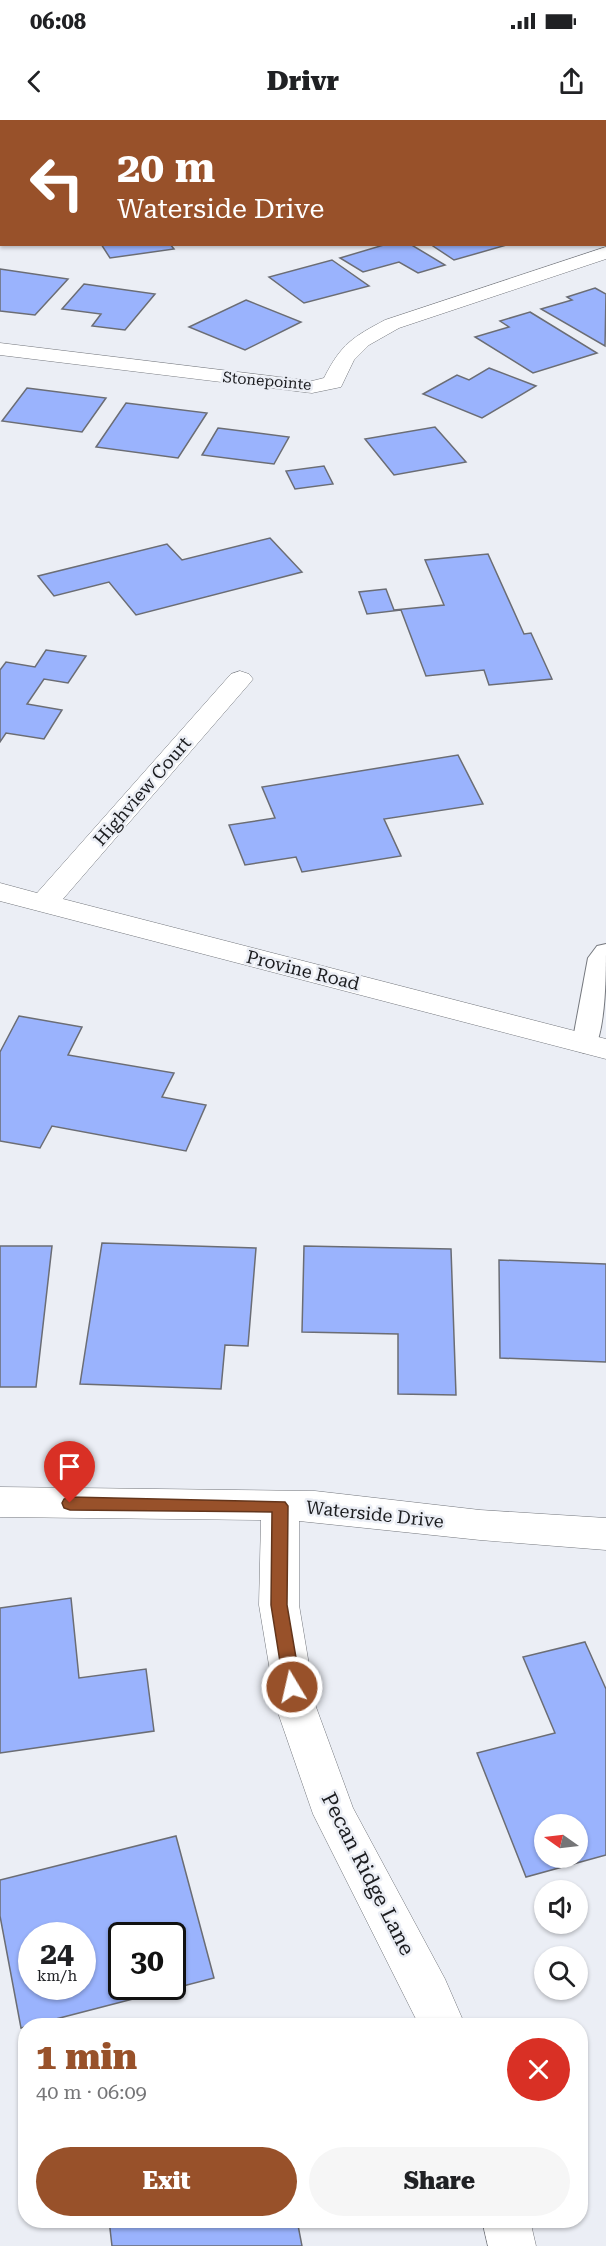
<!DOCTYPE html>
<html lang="en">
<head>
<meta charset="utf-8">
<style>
	body { margin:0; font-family:"Roboto Serif",serif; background:#f6f6f6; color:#202124; height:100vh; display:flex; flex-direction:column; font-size:22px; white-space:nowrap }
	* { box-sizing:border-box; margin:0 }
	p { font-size:20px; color:#757577 }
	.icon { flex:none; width:33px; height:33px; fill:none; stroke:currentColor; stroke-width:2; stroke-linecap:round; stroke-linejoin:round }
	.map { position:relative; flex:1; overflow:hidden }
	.sheet { position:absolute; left:18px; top:1898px; width:570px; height:210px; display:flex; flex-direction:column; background:#fff; border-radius:24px; box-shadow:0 2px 4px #0004 }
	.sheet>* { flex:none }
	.hud { position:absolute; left:0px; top:0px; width:606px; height:126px; box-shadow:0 2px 4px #0004; background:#98512a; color:#fff; overflow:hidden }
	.needle { width:39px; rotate:284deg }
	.tools { position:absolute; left:534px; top:1694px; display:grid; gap:12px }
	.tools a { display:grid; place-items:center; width:54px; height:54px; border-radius:50%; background:#fff; box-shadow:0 2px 4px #0004; font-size:30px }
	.speed { position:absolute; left:18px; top:1802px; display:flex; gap:12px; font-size:30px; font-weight:700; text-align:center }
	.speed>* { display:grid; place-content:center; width:78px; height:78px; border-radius:50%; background:#fff; box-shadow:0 2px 4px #0004; line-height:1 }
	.speed small { font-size:15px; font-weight:400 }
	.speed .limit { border:3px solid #111; border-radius:9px; background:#fff; color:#111 }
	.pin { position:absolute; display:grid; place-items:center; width:51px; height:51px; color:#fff; margin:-62px -26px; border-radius:50% 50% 50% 0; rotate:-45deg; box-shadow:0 0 6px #0007 }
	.pin .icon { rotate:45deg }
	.me { position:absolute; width:66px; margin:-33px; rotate:351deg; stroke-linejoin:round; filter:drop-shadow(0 0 4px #0008) }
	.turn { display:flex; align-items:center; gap:21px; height:126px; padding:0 18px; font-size:27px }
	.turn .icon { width:78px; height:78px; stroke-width:2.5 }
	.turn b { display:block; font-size:42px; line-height:51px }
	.round { display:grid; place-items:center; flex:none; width:63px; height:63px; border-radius:32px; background:#f6f6f6 }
	.overview { display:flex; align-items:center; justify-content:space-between; height:102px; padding:0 18px }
	h1 { font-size:36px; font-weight:800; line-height:45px; color:#98512a }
	.button { display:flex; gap:12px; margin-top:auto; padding:12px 18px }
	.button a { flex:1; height:69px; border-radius:36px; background:#98512a; color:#fff; font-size:24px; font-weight:800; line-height:69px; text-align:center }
	.button a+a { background:#f6f6f6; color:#202124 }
	.status { display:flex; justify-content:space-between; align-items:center; height:42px; padding:0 30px; background:#fff; direction:ltr }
	.status svg { height:16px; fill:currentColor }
	header { display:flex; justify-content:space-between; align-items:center; height:78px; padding:0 18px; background:#fff; font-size:27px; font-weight:800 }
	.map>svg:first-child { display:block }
	.building { fill:#9ab3fd; stroke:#6b6d74; stroke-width:1.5; fill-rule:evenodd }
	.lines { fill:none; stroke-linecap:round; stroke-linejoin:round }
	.service-casing { stroke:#74777d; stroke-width:2 }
	.minor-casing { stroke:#74777d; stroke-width:1 }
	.service { fill:#fff; fill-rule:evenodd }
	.minor { fill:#fff; fill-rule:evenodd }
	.route { fill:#98512a; stroke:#63351b; stroke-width:1.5 }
	.labels { text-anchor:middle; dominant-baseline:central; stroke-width:5; stroke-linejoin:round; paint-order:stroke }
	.far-street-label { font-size:15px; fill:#1b1c1f; stroke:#ebeef5 }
	.street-label { font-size:18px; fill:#1b1c1f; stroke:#ebeef5 }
	.near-street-label { font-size:21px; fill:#1b1c1f; stroke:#ebeef5 }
</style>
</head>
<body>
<div class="status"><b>06:08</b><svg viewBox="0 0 49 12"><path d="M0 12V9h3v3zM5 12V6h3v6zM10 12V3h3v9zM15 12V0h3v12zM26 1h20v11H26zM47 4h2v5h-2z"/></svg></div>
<header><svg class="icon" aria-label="back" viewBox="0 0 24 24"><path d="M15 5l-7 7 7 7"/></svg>Drivr<svg class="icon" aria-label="share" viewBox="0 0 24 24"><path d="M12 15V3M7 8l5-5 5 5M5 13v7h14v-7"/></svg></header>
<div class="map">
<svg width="606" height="2126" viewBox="0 0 606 2126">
	<rect width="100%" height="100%" fill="#ebeef5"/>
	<g class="building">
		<path d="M203,0H287L289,1L206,2Z"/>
		<path d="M101,124H170L174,129L110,138Z"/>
		<path d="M387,124H410L445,145L418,153L399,142L363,152L340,138Z"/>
		<path d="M430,124H510L454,140Z"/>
		<path d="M332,140L369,166L304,183L269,157Z"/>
		<path d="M0,149L68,159L35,195L0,191Z"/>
		<path d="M84,164L155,174L125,210L92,206L101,194L62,189Z"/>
		<path d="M595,168L606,174L605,226L541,189L572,180L567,177Z"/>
		<path d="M246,180L301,202L245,230L189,207Z"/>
		<path d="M530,192L597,233L533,253L475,217L509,207L500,201Z"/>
		<path d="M489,248L536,266L482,298L423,274L457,255L469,260Z"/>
		<path d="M27,268L106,278L82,312L2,301Z"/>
		<path d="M126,283L207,293L178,338L96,327Z"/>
		<path d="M435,307L466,342L394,355L365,319Z"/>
		<path d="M218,308L289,317L274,344L202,335Z"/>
		<path d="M324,346L333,364L295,369L286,351Z"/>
		<path d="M270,418L302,452L136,495L109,462L54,476L38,456L167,424L182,440Z"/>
		<path d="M488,434L524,514L531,513L552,559L489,565L484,550L426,556L401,490L367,494L359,472L386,469L394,490L444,485L425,440Z"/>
		<path d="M46,530L86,536L68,563L44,559L27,584L62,590L44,619L6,613L0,622V550L6,542L35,547Z"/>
		<path d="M458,635L483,684L384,699L401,736L302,752L296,737L245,745L229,705L275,698L262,667Z"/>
		<path d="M19,896L82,907L68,935L174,953L162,977L206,985L186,1031L52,1006L40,1028L0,1021V932Z"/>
		<path d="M102,1123L256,1128L248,1226L225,1225L221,1269L80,1264Z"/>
		<path d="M0,1126H52L36,1267H0Z"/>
		<path d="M304,1126L451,1129L456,1275L398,1274V1214L302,1212Z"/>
		<path d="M499,1140L606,1144V1242L500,1238Z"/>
		<path d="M71,1478L79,1558L146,1549L154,1611L0,1633V1488Z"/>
		<path d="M585,1522L606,1569V1735L526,1757L477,1633L555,1613L523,1537ZM544,1704H578V1737H544Z"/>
		<path d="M176,1716L214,1858L21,1908L0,1796V1760ZM32,1815H82V1866H32ZM122,1815H172V1866H122Z"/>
		<path d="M109,2100H297L302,2126H112Z"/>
	</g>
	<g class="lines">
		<defs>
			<path id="service" d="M606,824C606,853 606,906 594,930L585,933L576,930L572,924L588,838L597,826Z"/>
			<g id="minor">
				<path d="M368,0H389L366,2Z"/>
				<path d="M2,100V112L0,113V101Z"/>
				<path d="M606,127V139L399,208L369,225L354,240L341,267L312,273L0,235V223L312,261L324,258C341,224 353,217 385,200Z"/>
				<path d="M240,551L249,554L253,559L249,564L63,779L606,919V939L0,781V763L37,773L231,554Z"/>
				<path d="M0,1367L315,1371L480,1390L606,1398V1430L480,1420L299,1401V1485L316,1587L353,1688L445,1859L465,1905H419L313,1694L276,1587L259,1485L261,1400L0,1397Z"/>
				<path d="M482,2100H530L536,2126H488Z"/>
			</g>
		</defs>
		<use href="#service" class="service-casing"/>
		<use href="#minor" class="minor-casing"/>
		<use href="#service" class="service"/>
		<use href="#minor" class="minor"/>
	</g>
	<path class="route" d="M70,1377L285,1382L288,1386L287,1485L301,1567L298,1572L292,1574L286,1572L284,1567L271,1485L272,1392L70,1390L64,1388L62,1383L64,1379Z"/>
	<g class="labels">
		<g class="far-street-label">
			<text transform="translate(267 261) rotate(5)">Stonepointe</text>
		</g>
		<g class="street-label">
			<text transform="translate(142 671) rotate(-49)">Highview Court</text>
			<text transform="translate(303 850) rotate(14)">Provine Road</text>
			<text transform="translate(375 1394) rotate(6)">Waterside Drive</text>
		</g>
		<g class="near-street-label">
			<text transform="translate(368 1754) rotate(63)">Pecan Ridge Lane</text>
		</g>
	</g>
</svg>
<div class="tools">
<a><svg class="needle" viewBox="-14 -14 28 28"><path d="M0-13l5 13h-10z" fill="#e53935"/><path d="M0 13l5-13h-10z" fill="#757577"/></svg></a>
<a><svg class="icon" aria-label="sound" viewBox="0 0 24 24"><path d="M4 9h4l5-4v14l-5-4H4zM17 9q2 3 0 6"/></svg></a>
<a><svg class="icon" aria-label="search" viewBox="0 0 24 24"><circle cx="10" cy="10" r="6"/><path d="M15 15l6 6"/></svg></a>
</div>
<div class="speed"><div>24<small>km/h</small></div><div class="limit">30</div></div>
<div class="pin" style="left:70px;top:1383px;background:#d93025"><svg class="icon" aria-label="arrive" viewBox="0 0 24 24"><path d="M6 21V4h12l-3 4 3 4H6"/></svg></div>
<svg class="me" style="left:292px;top:1567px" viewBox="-20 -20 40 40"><circle r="17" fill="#98512a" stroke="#fff" stroke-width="3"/><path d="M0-11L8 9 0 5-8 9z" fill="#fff"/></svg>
<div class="hud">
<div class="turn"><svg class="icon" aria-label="left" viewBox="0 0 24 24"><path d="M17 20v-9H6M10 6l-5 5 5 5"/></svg><div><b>20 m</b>Waterside Drive</div></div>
</div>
<section class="sheet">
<div class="overview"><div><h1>1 min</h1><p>40 m · 06:09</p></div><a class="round" style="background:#d93025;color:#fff"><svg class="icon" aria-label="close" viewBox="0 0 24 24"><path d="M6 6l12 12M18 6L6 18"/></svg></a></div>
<div class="button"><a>Exit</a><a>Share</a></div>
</section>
</div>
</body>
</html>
